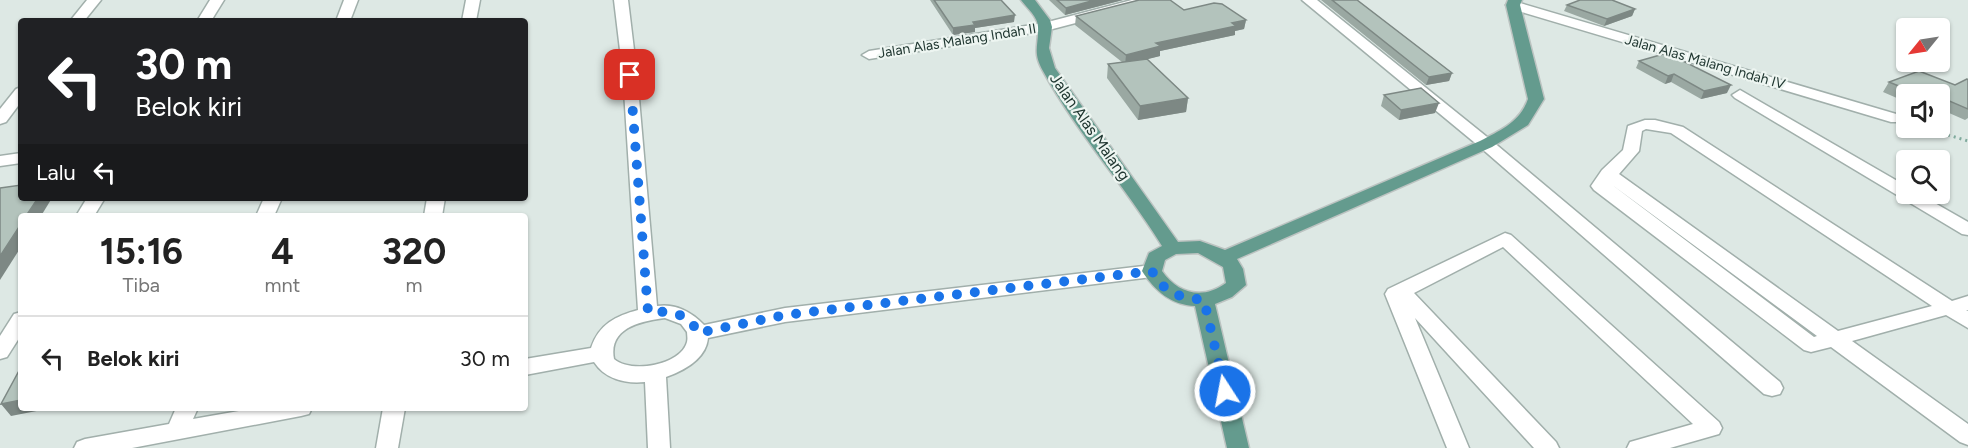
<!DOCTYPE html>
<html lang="id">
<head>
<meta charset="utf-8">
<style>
	body { margin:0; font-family:Figtree,sans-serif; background:#f2f2f2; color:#222; height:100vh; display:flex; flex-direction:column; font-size:22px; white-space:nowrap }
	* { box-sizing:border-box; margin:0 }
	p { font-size:20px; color:#767676 }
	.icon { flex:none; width:33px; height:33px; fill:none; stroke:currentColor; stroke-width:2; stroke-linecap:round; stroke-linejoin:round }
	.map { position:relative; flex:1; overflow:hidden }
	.side { position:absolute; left:18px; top:213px; width:510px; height:198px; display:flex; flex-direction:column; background:#fff; border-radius:6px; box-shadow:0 2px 4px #0004 }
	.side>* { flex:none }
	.hud { position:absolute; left:18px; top:18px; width:510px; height:183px; border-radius:6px; box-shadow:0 2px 4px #0004; background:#202124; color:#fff; overflow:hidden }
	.needle { width:39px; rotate:240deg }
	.buttons { position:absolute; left:1896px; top:18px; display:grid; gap:12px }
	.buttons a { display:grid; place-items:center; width:54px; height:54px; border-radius:6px; background:#fff; box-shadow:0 2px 4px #0004; font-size:30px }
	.pin { position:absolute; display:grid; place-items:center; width:51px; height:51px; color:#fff; margin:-26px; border-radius:12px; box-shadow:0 3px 9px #0006 }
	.me { position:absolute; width:66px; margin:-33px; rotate:349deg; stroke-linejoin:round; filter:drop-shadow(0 0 4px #0008) }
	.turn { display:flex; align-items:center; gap:21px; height:126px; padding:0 18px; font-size:27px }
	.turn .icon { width:78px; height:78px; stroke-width:2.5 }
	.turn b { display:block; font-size:42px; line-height:51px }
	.then { display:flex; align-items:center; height:57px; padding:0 18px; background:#0003; gap:12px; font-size:22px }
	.eta { display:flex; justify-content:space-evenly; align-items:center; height:102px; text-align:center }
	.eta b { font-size:36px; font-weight:700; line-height:42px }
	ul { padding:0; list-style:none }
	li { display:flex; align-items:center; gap:18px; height:84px; padding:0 18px; border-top:2px solid #e0e0e0 }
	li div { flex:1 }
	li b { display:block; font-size:22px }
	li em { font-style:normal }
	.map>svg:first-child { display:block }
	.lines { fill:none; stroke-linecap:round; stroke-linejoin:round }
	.minor-casing { stroke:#a1afab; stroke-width:3 }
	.major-casing { stroke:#bcc3c1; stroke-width:3 }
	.path { stroke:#80aa9d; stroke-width:3; stroke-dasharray:2 4; stroke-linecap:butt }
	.minor { fill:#fff; fill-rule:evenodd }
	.major { fill:#649b8e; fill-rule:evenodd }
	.wall { fill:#9aa8a2 }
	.shaded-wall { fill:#7d8884 }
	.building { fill:#b3c3bc; stroke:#7d8884; stroke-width:1.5 }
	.route { stroke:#1a73e8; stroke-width:10; stroke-dasharray:0 18 }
	.labels { text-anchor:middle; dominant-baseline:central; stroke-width:4.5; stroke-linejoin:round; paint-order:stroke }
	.far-street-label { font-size:14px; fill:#203731; stroke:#edf5f1 }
	.street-label { font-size:16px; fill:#203731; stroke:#edf5f1 }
</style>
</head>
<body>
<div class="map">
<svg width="1968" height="448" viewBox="0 0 1968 448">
	<rect width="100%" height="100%" fill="#dde8e4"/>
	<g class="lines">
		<defs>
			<g id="minor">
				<path d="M87,0H101L84,21H70Z"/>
				<path d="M210,0H224L211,21H197Z"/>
				<path d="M344,0H358L350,21H336Z"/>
				<path d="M466,0H480L476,21H462Z"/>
				<path d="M614,0H628L637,75L657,306C675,303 692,312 704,325L785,308L1152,265L1159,267L1162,271L1159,275L1152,277L785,322L708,338C706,359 683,371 666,377L670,448H648L645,382C625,384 605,379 594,362L525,375V359L591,348C599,324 616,316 638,310L623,75ZM665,318L681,324L687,332C687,335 688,338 687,342C681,365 631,374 614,359C608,328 641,321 665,318Z"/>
				<path d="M1132,0H1154L1152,3L1045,31L869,59L862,55L869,51L1044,23Z"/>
				<path d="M1302,0H1317L1492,141L1780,382L1783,388L1780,394L1772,396L1764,394L1480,147Z"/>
				<path d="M1513,1L1903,116L1905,119L1903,122H1891L1508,8L1506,5Z"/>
				<path d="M21,87V102L6,122L0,124V109L16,89Z"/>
				<path d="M1740,90L1906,186V194H1919L1968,222V235L1962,234L1735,98L1732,95Z"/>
				<path d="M1655,120L1683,127L1952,301L1968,296V310H1966L1968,311V328L1946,315L1852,341L1968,424V445L1960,442L1831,347L1811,352L1804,350L1594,190L1591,186L1602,170L1623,150L1628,126L1645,120ZM1646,129L1671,133L1932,306L1838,331L1619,174L1639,151L1642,131ZM1611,184L1817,336L1814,337Z"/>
				<path d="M21,153V163L0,166V156Z"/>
				<path d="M87,198H105L94,216H76Z"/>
				<path d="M264,198H282L274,216H256Z"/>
				<path d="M427,198H445L442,216H424Z"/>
				<path d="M1505,233L1511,235L1719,422L1722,428L1719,434L1670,448H1627L1630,442L1693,424L1503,247L1414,293L1556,442L1559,448H1534L1415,318L1469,448H1447L1385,294L1388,289Z"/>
				<path d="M21,312V335L7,357L0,359V336L14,314Z"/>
				<path d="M176,408H198L193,419L256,408H312L309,414L301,416L132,448H74L77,442L85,439L169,424Z"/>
				<path d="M383,408H405L398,448H376Z"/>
			</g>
			<path id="major" d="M1021,0H1035L1050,20L1052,27L1049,48L1055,68L1178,242L1200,241L1225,250L1480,141C1501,130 1520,122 1528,99L1506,5L1508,0H1522L1520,5L1544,99L1528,125L1492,147L1237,259L1243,269L1246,285L1232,297L1215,304L1249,448H1227L1195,306C1171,305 1155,291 1142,271L1149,253L1162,246C1125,186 1077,133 1043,71C1032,52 1039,45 1038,27C1038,17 1027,8 1021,0ZM1198,253L1223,267L1226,283C1203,300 1178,294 1162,271L1165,260L1176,254Z"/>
		</defs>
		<use href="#minor" class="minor-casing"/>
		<use href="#major" class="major-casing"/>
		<path class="path" d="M1925,128L1968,141"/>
		<use href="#minor" class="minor"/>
		<use href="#major" class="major"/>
	</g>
	<g class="wall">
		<path d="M930,0H1001L1014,22L975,28V32L953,35Z"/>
		<path d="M1049,0H1123L1065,15Z"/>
		<path d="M1321,0H1357L1452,73L1449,81L1426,85Z"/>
		<path d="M1567,5L1635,9L1632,16L1604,26L1564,11Z"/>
		<path d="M1184,10L1246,20L1244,29L1235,31V35L1160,51V56L1147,59L1188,98L1186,112L1138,120L1107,78L1108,64L1122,62L1075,25L1076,16Z"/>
		<path d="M1639,61L1727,93L1701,99L1671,82L1665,84L1636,68Z"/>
		<path d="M1968,80V118L1965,120L1940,109V94H1906V102L1883,92L1889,82L1955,85Z"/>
		<path d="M1384,95L1435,113L1399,120L1381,106Z"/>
	</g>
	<g class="shaded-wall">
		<path d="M1095,0H1123L1065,15L1066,8Z"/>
		<path d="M1635,9L1632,16L1604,26L1607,19Z"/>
		<path d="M1015,15L1014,22L975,28V32L953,35V28L973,22Z"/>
		<path d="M1246,20L1244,29L1235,31V35L1160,51V56L1125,65L1126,55L1156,43Z"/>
		<path d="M1452,73L1449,81L1426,85L1429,77Z"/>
		<path d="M1674,74L1671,82L1665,84L1668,76Z"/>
		<path d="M1731,85L1727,93L1701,99L1704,91Z"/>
		<path d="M1188,98L1186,112L1138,120L1140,106Z"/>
		<path d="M1439,103L1435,113L1399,120L1401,110Z"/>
		<path d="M38,198H52L41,216H26Z"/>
		<path d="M21,224V247L0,280V256Z"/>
		<path d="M21,400V408H52L11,416L1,404Z"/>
	</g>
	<g class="building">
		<path d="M934,0H1001L1015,15L973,22L975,25L953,28Z"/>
		<path d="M1057,0H1095L1066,8Z"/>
		<path d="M1139,0H1170L1184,10L1214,3L1222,4L1246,20L1232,23L1236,26L1156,43L1161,46L1126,55L1076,16Z"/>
		<path d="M1332,0H1357L1452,73L1429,77Z"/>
		<path d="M1580,0H1612L1635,9L1607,19L1567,5Z"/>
		<path d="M1667,53L1731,85L1704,91L1674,74L1668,76L1639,61Z"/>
		<path d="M1147,59L1188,98L1140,106L1108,64Z"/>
		<path d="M1919,71L1955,85L1967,79L1968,80V109L1940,97V94H1918L1889,82Z"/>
		<path d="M1421,88L1439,103L1401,110L1384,95Z"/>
		<path d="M21,185V198H38L26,216H21V224L0,256V188Z"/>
		<path d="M21,367V400L1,404Z"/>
	</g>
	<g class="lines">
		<path class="route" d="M630,75L648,312C670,311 688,312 698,333L785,315L1152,271C1165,294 1178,297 1204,300L1225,391"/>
	</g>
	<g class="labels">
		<g class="far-street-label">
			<text transform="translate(957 41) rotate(-9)">Jalan Alas Malang Indah II</text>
			<text transform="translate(1705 62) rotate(16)">Jalan Alas Malang Indah IV</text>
		</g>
		<g class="street-label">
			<text transform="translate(1090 127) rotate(55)">Jalan Alas Malang</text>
		</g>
	</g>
</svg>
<div class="buttons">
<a><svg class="needle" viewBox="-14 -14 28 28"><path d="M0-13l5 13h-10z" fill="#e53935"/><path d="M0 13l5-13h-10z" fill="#767676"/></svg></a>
<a><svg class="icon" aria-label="sound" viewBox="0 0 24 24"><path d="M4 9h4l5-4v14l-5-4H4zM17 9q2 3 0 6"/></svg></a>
<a><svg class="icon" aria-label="search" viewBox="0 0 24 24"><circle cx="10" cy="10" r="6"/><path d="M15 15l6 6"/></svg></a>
</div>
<div class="pin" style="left:630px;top:75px;background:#d93025"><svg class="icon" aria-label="arrive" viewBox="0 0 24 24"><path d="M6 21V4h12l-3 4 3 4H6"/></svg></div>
<svg class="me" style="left:1225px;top:391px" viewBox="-20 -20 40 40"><circle r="17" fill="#1a73e8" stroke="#fff" stroke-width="3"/><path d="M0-11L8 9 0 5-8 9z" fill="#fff"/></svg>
<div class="hud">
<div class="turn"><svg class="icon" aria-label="left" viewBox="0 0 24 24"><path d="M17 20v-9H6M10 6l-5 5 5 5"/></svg><div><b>30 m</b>Belok kiri</div></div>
<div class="then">Lalu<svg class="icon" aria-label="left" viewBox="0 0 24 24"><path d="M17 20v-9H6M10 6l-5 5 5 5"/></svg></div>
</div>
<section class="side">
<div class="eta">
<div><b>15:16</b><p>Tiba</p></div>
<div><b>4</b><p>mnt</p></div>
<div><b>320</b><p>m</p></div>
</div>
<ul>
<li><svg class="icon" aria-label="left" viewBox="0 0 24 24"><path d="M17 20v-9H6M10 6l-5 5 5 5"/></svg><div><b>Belok kiri</b></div><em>30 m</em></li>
</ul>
</section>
</div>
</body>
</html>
